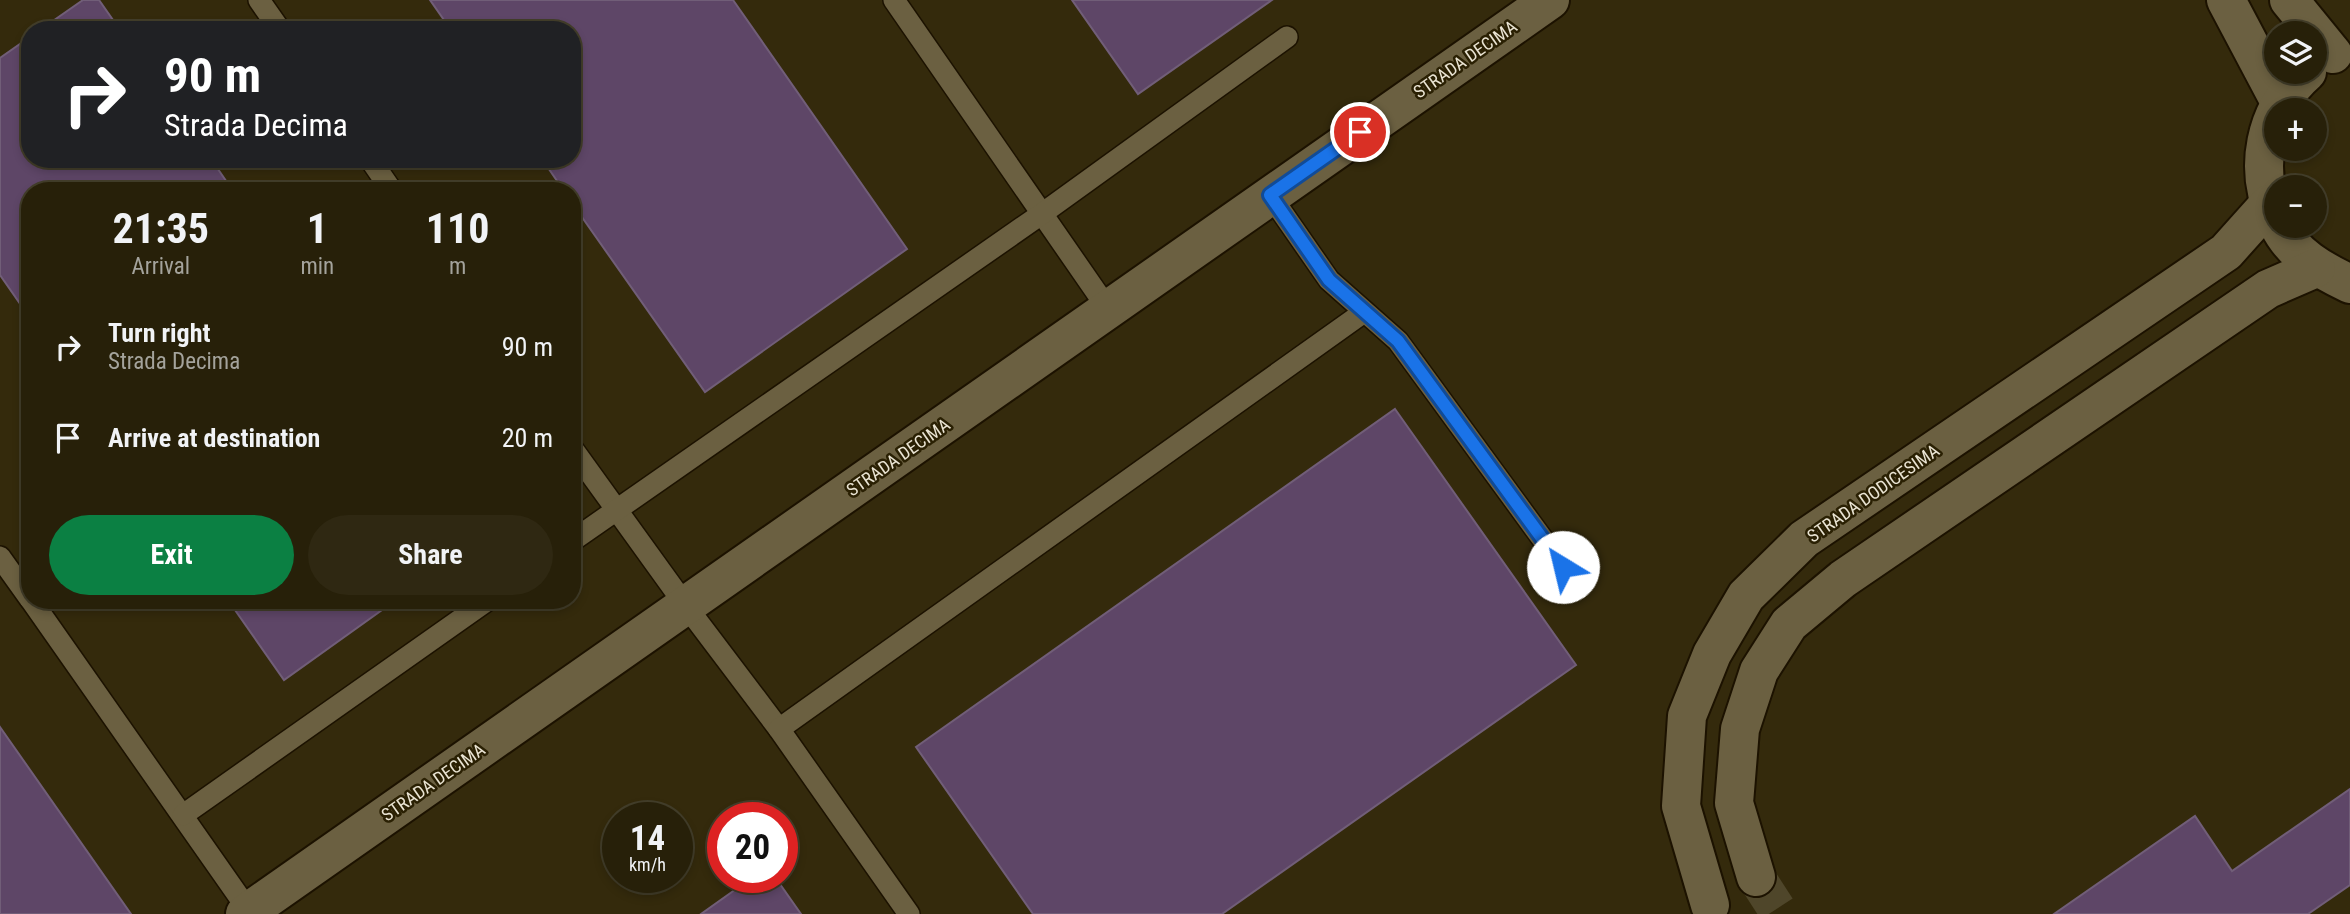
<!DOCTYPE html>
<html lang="en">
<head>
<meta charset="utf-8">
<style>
	body { margin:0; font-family:"Roboto Condensed",sans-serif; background:#2f2812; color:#f1f3f6; height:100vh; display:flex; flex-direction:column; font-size:26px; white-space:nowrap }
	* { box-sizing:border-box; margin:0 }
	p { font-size:23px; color:#a4a39c }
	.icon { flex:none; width:38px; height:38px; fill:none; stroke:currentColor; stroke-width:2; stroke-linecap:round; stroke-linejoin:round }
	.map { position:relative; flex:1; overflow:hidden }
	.details { position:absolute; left:21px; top:182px; width:560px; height:427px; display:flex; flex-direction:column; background:#272009; border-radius:28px; box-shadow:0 4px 10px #0003,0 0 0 2px #433e2a }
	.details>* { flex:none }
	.top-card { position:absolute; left:21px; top:21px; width:560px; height:147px; border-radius:28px; box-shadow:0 4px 10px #0003,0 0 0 2px #433e2a; background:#202124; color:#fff; overflow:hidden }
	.tools { position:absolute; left:2264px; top:21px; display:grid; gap:14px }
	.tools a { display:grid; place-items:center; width:63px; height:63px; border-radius:50%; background:#272009; box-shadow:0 4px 10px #0003,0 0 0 2px #433e2a; font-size:35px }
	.speed { position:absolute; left:602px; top:802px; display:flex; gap:14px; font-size:35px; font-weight:700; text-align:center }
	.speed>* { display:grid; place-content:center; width:91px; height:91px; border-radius:50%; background:#272009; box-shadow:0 4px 10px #0003,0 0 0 2px #433e2a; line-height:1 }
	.speed small { font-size:18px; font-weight:400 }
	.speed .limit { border:10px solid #d22; background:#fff; color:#111 }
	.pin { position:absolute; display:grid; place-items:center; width:60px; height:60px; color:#fff; margin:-30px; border:4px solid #fff; border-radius:50%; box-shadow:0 2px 7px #0007 }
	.me { position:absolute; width:77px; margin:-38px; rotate:324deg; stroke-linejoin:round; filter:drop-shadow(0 0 5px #0008) }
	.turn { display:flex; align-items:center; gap:24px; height:147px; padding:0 28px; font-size:32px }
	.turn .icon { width:91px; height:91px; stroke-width:2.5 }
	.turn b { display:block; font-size:49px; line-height:60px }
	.eta { display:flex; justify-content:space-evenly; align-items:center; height:119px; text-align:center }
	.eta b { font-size:42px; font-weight:700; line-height:49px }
	.cta { display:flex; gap:14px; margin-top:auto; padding:14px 28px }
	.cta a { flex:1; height:80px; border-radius:42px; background:#0b8043; color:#fff; font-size:28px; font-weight:700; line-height:80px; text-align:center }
	.cta a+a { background:#2f2812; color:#f1f3f6 }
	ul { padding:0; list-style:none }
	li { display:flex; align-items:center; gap:21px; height:91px; padding:0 28px }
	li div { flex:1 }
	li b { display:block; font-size:26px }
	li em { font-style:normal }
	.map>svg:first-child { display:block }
	.building { fill:#5e4667; stroke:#715e78; stroke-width:2 }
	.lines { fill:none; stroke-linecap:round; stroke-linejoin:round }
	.street-tunnel { stroke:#4f462a; stroke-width:38; stroke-dasharray:38 19; stroke-linecap:butt }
	.lane-casing { stroke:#1c1200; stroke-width:24 }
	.street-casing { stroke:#1c1200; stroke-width:42 }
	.lane { stroke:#6b6041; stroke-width:21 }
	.street { stroke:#6b6041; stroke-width:38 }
	.route-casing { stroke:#114b97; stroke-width:18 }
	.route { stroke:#1a73e8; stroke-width:12 }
	.labels { text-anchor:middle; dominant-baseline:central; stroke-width:5; stroke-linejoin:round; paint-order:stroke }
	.street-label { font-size:18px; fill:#eae4d3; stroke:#2a2003 }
</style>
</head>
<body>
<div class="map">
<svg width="2350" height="914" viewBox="0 0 2350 914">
	<rect width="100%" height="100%" fill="#342a0c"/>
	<g class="building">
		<path d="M83,0H99L120,30H40Z"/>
		<path d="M430,0H733L907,249L705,392L572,203V191H564L542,159H572V30H451Z"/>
		<path d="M1072,0H1272L1138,94Z"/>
		<path d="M30,37V159H211L233,191H30V318L0,275V58Z"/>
		<path d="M1395,409L1576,665L1222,914H1033L916,747Z"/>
		<path d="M228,600H396L284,680Z"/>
		<path d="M0,727L131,914H0Z"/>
		<path d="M2350,789V885L2308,914H2054L2195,816L2232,871Z"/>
		<path d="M753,877H775L801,914H701Z"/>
	</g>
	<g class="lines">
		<path class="street-tunnel" d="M1756,877L1780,914"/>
		<defs>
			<g id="lane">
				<path d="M259,0L280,30"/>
				<path d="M894,0L1108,309"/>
				<path d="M370,159L392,191"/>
				<path d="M1270,195L1329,280L1398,341L1563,567"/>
				<path d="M572,448L686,606L779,729"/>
				<path d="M572,541L1043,213L1287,37"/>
				<path d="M0,557L30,599"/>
				<path d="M31,600L249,911"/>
				<path d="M183,815L488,600"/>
				<path d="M909,914L779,729L1364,312"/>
			</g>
			<g id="street">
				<path d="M2226,0L2280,102"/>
				<path d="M2289,0L2333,54"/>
				<path d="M2277,221C2252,169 2264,110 2307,72"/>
				<path d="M2279,226C2293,255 2323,271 2350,284"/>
				<path d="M1756,877L1734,803L1740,729L1759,671L1789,624L1843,579L2268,289L2316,268"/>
				<path d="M1710,905L1681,806L1687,716L1712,654L1746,596L1804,539L2226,252L2269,204"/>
				<path d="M245,914L1550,0"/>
			</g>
		</defs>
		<use href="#lane" class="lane-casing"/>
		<use href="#street" class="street-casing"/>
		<use href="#lane" class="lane"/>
		<use href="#street" class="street"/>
	</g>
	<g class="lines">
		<defs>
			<path id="route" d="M1360,132L1270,195L1329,280L1398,341L1563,567"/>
		</defs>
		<use href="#route" class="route-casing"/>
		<use href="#route" class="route"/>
	</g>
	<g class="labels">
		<g class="street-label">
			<text transform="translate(1465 59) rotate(-35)">STRADA DECIMA</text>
			<text transform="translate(898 457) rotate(-35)">STRADA DECIMA</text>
			<text transform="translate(1873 493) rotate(-35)">STRADA DODICESIMA</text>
			<text transform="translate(433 782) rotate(-35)">STRADA DECIMA</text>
		</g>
	</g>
</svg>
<div class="tools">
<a><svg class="icon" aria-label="layers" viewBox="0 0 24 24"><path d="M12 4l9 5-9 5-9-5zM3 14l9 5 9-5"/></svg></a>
<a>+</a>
<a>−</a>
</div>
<div class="speed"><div>14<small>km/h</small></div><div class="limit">20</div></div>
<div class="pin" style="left:1360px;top:132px;background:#d93025"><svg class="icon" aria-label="arrive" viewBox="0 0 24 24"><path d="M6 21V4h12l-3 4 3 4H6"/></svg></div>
<svg class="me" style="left:1563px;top:567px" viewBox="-20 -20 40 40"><circle r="19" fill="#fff"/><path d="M0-13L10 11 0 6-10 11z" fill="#1a73e8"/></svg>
<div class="top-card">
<div class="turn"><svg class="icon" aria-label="right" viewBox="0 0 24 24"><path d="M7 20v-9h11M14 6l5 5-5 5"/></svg><div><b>90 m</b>Strada Decima</div></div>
</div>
<section class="details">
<div class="eta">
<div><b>21:35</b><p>Arrival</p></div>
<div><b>1</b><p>min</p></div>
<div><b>110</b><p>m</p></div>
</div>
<ul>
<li><svg class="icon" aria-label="right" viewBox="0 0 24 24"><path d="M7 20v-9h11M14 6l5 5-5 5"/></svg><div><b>Turn right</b><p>Strada Decima</p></div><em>90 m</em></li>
<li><svg class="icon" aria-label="arrive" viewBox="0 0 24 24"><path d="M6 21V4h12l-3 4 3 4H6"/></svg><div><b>Arrive at destination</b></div><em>20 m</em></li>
</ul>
<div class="cta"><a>Exit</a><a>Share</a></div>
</section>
</div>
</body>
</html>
